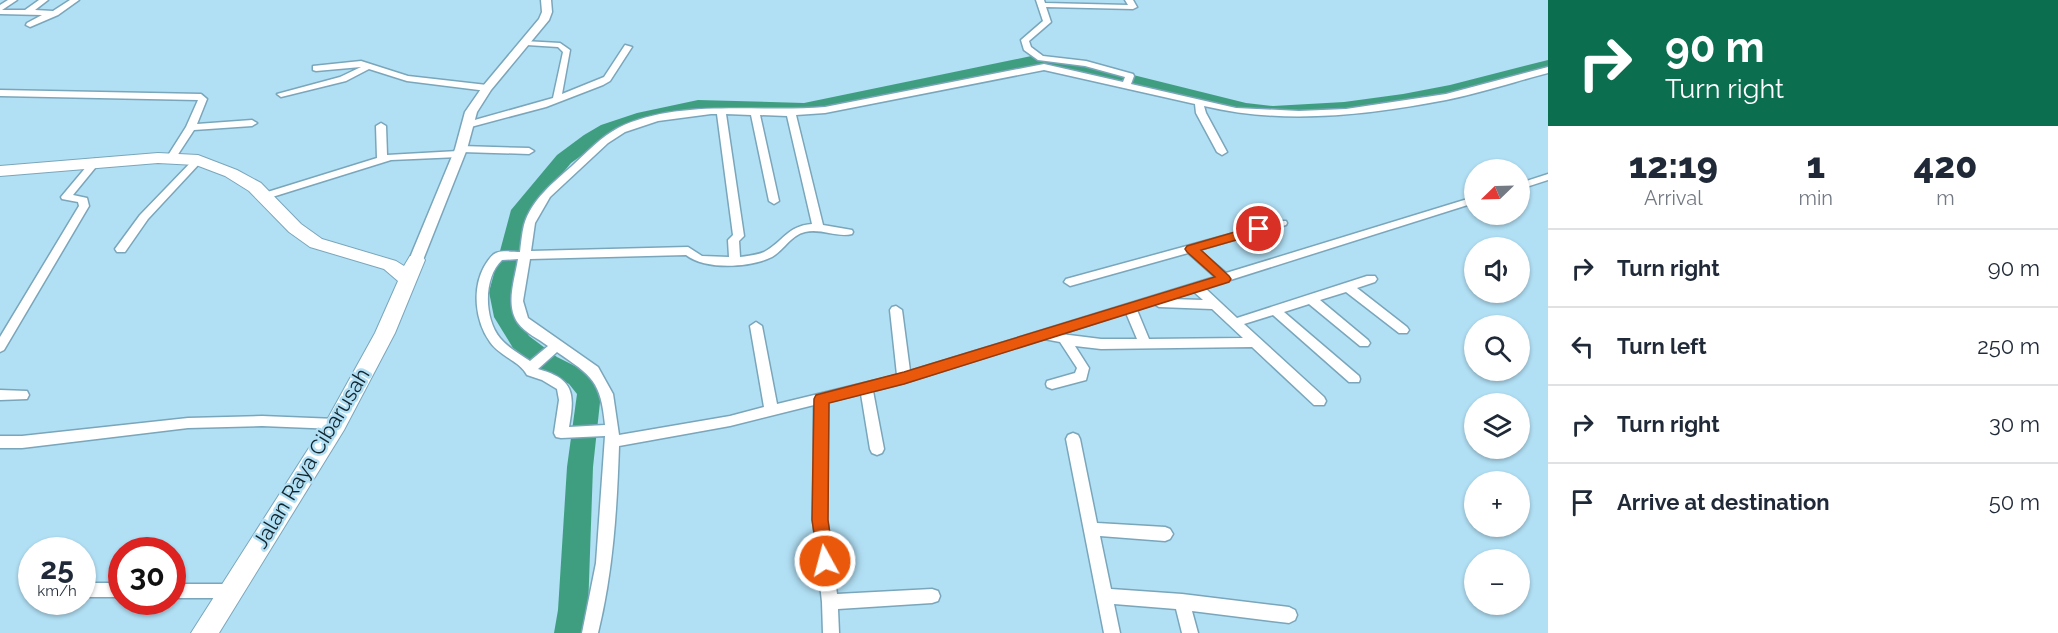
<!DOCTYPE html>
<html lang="en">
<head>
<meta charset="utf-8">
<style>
	body { margin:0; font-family:Raleway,sans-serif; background:#f6f6f7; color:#1f2937; height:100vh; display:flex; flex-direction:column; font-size:22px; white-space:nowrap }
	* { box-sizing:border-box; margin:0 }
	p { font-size:20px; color:#747a83 }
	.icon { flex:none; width:33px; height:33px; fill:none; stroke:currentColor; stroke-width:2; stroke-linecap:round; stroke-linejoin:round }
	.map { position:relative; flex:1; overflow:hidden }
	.drawer { display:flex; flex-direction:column; background:#fff; width:510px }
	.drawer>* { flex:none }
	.banner { background:#0b6e4f; color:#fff; overflow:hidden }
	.needle { width:39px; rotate:247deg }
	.buttons { position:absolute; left:1464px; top:159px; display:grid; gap:12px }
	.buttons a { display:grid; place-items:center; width:66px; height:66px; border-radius:50%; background:#fff; box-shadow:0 2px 4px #0004; font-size:30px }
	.speed { position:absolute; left:18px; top:537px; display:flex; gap:12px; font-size:30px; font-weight:700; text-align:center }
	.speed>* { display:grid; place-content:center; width:78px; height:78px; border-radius:50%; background:#fff; box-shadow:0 2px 4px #0004; line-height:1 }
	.speed small { font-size:15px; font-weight:400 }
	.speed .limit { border:9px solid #d22; background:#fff; color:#111 }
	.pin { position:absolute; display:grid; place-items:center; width:51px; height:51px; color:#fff; margin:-26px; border:3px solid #fff; border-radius:50%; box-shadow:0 2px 6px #0007 }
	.me { position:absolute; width:66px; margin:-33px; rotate:353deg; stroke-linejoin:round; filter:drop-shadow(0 0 4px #0008) }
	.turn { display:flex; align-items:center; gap:21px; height:126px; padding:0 18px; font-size:27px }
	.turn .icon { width:78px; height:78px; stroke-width:2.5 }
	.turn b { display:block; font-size:42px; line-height:51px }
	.eta { display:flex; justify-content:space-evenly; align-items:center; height:102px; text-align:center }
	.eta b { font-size:36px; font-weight:800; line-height:42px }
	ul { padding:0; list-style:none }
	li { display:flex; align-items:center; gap:18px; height:78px; padding:0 18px; border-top:2px solid #e0e1e3 }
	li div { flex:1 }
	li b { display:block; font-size:22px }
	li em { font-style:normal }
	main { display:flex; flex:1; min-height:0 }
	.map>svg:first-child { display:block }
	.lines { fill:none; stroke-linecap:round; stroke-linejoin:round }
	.river { fill:#409e80; fill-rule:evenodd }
	.minor-casing { stroke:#7aa6bb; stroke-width:3 }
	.tertiary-casing { stroke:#7aa6bb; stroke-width:3 }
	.primary-casing { stroke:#7aa6bb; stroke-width:2 }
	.minor { fill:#fff; fill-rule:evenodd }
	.tertiary { fill:#fff; fill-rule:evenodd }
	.primary { fill:#fff; fill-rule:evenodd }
	.route { fill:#ea580c; stroke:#983908; stroke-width:1.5 }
	.labels { text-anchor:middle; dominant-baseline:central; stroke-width:5; stroke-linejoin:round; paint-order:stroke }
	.street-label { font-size:21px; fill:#13252d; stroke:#b1dff4 }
</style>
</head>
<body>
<main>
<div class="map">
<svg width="1548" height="633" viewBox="0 0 1548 633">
	<rect width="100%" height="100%" fill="#b1dff4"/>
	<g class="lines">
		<path class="river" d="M1036,55L1097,66L1246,103L1273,106L1344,102L1403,94L1450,85L1548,60V70L1451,95L1403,104L1344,112L1273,116L1246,113L1097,76L1036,65L804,113L698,110L648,121L613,133L571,163L531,211L511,292L516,316L529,336L557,357L587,372L601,393L593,467L588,610L584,633H554L558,610L567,467L577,394L569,384L541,369L513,348L494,317L489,292L511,210L557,155L584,135L601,125L637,113L698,100L804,103Z"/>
		<defs>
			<g id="minor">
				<path d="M8,0H17L2,10H25L39,0H48L35,10L53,11L70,0H79L58,15L30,27L26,25L27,23L42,15L0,14V5Z"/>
				<path d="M1036,0H1044L1045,3L1128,5L1125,0H1133L1137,7L1133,9L1046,7L1051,22L1029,41L1031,47L1043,56L1086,61L1133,74L1134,76L1131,84L1236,108L1299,111L1346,109L1446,94L1548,67V73C1514,82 1480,93 1446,100C1367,115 1283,125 1204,106L1206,113L1227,152L1222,155L1217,152L1196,113L1195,104L1044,70L825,113L796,115L823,225L852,230L853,232L852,234C837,238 821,228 805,232C791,235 784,250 772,257C750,268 705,270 686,255L530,259L523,301L528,318L598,367L613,394L619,435L730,416L764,407L750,326L756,322L762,326L777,404L897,375L890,310L892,307L896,306L902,310L910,371L1215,277L1188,253L1070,286L1064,282L1066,279L1278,221H1286L1287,223L1286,225L1199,250L1226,273L1474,197V203L1205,288L1237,318L1367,276H1375L1377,279L1375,282L1357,288L1407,327L1409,330L1407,333H1399L1346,292L1320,300L1368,340L1370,343L1368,346H1360L1309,304L1284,312L1359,376L1360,379L1359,382H1349L1273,315L1244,324L1324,397L1326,401L1324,405H1314L1252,347L1101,349L1075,346L1089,368L1086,380L1052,389L1047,387L1046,384L1047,381L1075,373L1077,368L1060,342L1044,339L904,383L873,391L884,449L882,453L877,455L872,453L870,449L861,394L828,402L827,520L837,594L932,589L938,591L940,596L938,601L932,603L838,609L839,633H823L822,602L813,520L814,405L730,426L619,446C617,509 613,572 598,633H582L596,563L605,436L561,438L556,437L554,433L559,400L557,389L542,380L527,375C520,361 499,356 490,342C475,321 472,289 484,267C487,262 491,255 496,253C503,250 513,252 520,252C521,243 522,233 524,225C531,200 554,182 572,166C587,152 601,137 618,128C678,98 760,113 825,107L1044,64L1123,82L1125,77L1085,66L1038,60L1024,50L1021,40L1043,21ZM711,114H717L733,235L728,240L729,257L702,256L688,247L531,251L535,223L550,197L608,143L625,132L658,121ZM726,114L751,115L769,201L774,204L779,201L760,115L787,116L812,224C787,226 783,242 764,252C757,255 748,256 740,257L739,241L744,236ZM518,259C515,279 505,305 518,323C525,333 539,339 548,346L530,361C520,354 508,348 500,338C484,318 483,278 502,260ZM1194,292L1203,300L1170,299ZM1154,304L1159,307L1212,309L1243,338L1149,339L1137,310ZM1126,313L1137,339H1101L1061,334ZM557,352C592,376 601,381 605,425L569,427C575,393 574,379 538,369Z"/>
				<path d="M524,41L560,43L570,50L562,94L604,77L625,45L632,47L610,81L603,85L546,107L467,128L464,127V123L553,98L563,52L558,47L527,45L523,43Z"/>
				<path d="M361,61L408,76L487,85L491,88L487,91L407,81L369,69L346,81L281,97L277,94L340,77L361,67L316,71L313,70V66Z"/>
				<path d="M0,90L201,94L207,99L197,124L252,120L257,123L252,126L194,130L175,159L172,160L167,157L186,127L198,100L0,96Z"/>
				<path d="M381,123L386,126L387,155L458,151L456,149L461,146L529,148L534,151L529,154L462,152V156L459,157L391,160L269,198H261L260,196L261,194L377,158L376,126Z"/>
				<path d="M198,157L201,158V162L148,219L125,252H117L115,249L140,215L195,158Z"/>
				<path d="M95,159L100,162L73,195L87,198L89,206L4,350L0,352V337L79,206L78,202L62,199L61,197L92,160Z"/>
				<path d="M1548,174V180L1520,189V183Z"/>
				<path d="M0,390L27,391L29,395L27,399L0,400Z"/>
				<path d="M262,416L336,419L341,420L343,424L341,428L336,429L262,426L188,428L22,448H0V436H22L188,418Z"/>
				<path d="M1073,433L1078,435L1080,439L1097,523L1165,527L1170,529L1173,534L1170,539L1165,541L1100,536L1111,589L1182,594L1289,607L1295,610L1297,615L1295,620L1289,623L1192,611L1198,633H1182L1176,609L1114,604L1120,633H1104L1066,439L1068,435Z"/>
				<rect x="82" y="583" width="40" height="14"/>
				<path d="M172,584H230L236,586L238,591L236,596L230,598H172Z"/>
			</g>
			<path id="tertiary" d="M541,0H551L552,12L549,20L491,90L477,112L467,149L423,260L421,263H411L409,260L455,149L465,112L483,86L539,19L542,12Z"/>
			<path id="primary" d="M158,153L198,155L237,170L261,183L301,224L322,239L396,261L404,266L410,256H422L425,260L395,333L344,430L219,633H191L328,418L375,333L398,281L384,269L310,247L289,232L249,191L225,176L196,165L158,163L0,176V166Z"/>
		</defs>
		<use href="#minor" class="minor-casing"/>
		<use href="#tertiary" class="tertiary-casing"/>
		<use href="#primary" class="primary-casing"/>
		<use href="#minor" class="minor"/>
		<use href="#tertiary" class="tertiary"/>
		<use href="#primary" class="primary"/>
	</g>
	<path class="route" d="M1259,225L1266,229L1264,232L1201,250L1229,276L1231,279L1229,282L904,384L829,403L828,520L834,561L831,566L825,569L819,566L812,520L814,399L816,395L904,372L1215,277L1187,252L1185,249L1187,246Z"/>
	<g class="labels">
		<g class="street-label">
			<text transform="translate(311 458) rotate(-59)">Jalan Raya Cibarusah</text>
		</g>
	</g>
</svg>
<div class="buttons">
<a><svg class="needle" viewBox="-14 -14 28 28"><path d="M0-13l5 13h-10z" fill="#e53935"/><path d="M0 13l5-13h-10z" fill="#747a83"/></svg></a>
<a><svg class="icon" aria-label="sound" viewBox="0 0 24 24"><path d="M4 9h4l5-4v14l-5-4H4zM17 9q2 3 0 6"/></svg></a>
<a><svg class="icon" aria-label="search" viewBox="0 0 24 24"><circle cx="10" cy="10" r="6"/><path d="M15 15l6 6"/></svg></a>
<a><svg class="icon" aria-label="layers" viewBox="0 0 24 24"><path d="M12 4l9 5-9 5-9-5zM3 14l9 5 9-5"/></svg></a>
<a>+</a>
<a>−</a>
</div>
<div class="speed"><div>25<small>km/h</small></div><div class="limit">30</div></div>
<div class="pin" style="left:1259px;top:229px;background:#d93025"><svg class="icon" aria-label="arrive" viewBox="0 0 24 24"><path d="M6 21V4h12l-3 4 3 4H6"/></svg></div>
<svg class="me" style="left:825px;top:561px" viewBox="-20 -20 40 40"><circle r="17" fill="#ea580c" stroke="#fff" stroke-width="3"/><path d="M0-11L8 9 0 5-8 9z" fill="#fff"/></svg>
</div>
<section class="drawer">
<div class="banner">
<div class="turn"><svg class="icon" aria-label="right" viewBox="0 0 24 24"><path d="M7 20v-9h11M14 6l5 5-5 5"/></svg><div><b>90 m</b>Turn right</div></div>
</div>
<div class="eta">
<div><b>12:19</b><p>Arrival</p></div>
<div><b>1</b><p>min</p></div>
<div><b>420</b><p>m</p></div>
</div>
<ul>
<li><svg class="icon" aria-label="right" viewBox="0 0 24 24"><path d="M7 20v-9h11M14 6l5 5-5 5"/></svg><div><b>Turn right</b></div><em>90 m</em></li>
<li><svg class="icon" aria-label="left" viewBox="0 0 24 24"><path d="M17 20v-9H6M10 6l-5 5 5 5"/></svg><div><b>Turn left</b></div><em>250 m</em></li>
<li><svg class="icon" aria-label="right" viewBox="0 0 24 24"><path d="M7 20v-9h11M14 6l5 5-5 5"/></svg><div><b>Turn right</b></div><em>30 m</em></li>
<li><svg class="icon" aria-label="arrive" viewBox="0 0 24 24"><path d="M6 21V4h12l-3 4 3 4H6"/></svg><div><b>Arrive at destination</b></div><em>50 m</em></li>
</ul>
</section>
</main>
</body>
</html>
